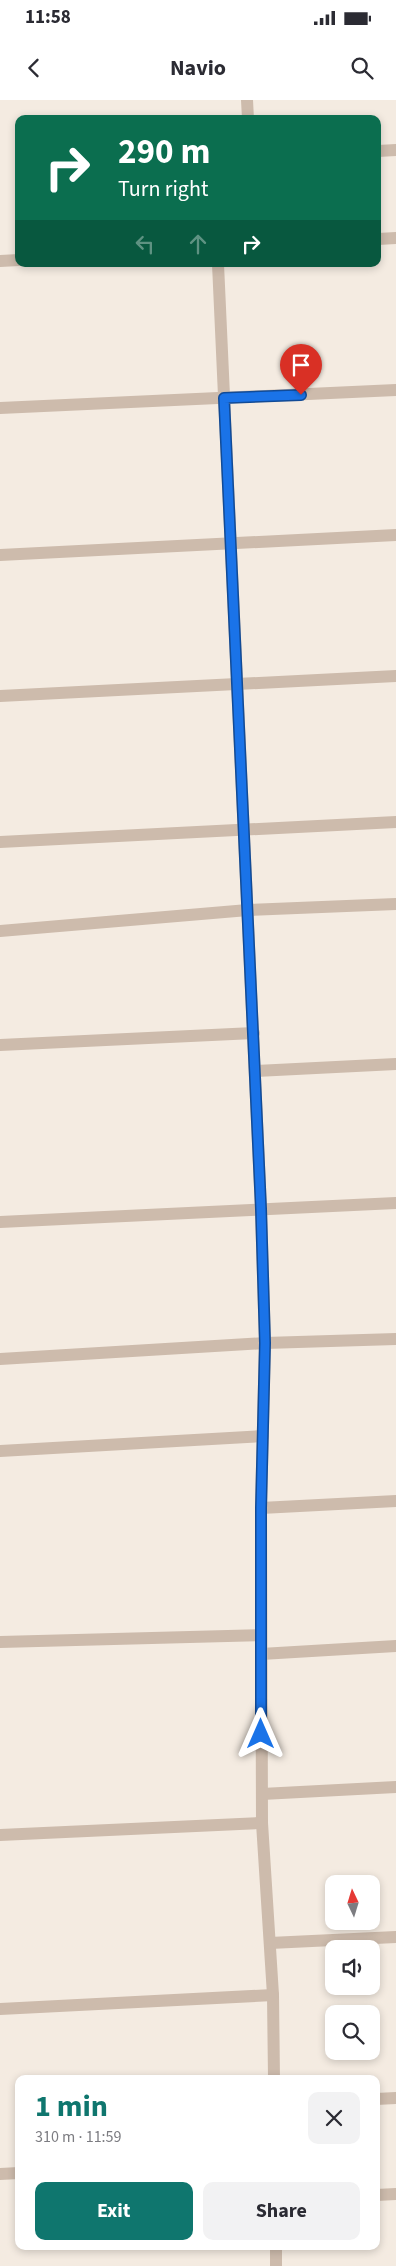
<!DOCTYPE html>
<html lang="en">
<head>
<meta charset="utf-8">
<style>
	body { margin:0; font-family:"Source Sans 3",sans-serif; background:#f2f2f3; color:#2b2b33; height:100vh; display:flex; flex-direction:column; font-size:19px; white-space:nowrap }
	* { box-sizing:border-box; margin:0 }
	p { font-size:16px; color:#7c7c81 }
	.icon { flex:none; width:28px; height:28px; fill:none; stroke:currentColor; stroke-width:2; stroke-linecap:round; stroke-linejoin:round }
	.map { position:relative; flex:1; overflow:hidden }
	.sheet { position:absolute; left:15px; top:1975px; width:365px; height:175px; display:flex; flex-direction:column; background:#fff; border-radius:10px; box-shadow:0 2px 8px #0003 }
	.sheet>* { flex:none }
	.banner { position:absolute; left:15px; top:15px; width:366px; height:152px; border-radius:10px; box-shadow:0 2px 8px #0003; background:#0b6e4f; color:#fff; overflow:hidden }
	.needle { width:32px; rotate:356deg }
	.tools { position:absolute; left:325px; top:1775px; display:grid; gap:10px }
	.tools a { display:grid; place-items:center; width:55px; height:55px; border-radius:10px; background:#fff; box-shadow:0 2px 8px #0003; font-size:25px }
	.pin { position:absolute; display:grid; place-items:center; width:42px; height:42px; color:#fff; margin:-51px -21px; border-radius:50% 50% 50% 0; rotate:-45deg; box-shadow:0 0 5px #0007 }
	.pin .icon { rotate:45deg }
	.me { position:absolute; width:55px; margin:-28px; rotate:0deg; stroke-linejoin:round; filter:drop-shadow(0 0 4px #0008) }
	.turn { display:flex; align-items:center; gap:18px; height:105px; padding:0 20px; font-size:22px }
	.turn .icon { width:65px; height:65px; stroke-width:2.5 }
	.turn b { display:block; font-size:35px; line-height:42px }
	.lanes { display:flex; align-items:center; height:48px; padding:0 20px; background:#0003; justify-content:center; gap:25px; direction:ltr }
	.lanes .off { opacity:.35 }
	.round { display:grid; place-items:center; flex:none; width:52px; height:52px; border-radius:10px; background:#f2f2f3 }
	.head { display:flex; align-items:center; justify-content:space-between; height:85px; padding:0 20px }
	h1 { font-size:30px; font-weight:700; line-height:38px; color:#0f766e }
	.button { display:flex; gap:10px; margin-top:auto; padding:10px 20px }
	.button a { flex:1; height:58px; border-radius:10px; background:#0f766e; color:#fff; font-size:20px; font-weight:700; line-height:58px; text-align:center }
	.button a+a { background:#f2f2f3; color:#2b2b33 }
	.status { display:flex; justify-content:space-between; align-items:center; height:35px; padding:0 25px; background:#fff; direction:ltr }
	.status svg { height:14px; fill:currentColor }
	header { display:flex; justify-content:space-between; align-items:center; height:65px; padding:0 20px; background:#fff; font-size:22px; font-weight:700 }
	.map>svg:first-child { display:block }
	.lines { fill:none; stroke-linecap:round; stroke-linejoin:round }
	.minor { stroke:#cdbbac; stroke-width:12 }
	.route-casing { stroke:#114b97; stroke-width:12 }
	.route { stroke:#1a73e8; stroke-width:9 }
</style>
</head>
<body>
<div class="status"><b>11:58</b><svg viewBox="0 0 49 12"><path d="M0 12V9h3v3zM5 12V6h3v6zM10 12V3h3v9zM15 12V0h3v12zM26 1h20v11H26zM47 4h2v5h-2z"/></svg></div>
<header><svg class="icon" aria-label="back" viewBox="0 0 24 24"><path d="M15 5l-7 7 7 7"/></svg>Navio<svg class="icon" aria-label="search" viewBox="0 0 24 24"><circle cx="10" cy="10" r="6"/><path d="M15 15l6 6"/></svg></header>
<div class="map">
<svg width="396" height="2166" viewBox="0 0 396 2166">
	<rect width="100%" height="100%" fill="#f4ebe1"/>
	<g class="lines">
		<g class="minor">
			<path d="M247,0L248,19"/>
			<path d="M378,51L396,50"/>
			<path d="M378,139L396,138"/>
			<path d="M0,161L19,160"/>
			<path d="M218,164L261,1109L265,1243L261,1408L262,1723L273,1895L274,1979"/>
			<path d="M0,308L396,290"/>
			<path d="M0,455L396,435"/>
			<path d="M0,596L396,576"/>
			<path d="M0,742L396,722"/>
			<path d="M0,831L248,810L396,804"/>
			<path d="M0,945L254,933"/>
			<path d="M256,971L396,964"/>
			<path d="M0,1122L396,1103"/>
			<path d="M0,1259L265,1243L396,1239"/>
			<path d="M0,1351L263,1336"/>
			<path d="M261,1408L396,1401"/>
			<path d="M0,1542L261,1535"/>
			<path d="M261,1554L396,1546"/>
			<path d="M262,1694L396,1687"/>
			<path d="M0,1735L262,1723"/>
			<path d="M270,1843L396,1837"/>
			<path d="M0,1909L273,1895"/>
			<path d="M376,1999L396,1998"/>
			<path d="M0,2074L19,2073"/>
			<path d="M376,2095L396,2094"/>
			<path d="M276,2146V2166"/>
		</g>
	</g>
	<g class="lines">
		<defs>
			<path id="route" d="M261,1634V1408L265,1243L261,1109L224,298L301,295"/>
		</defs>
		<use href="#route" class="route-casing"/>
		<use href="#route" class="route"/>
	</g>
</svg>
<div class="tools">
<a><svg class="needle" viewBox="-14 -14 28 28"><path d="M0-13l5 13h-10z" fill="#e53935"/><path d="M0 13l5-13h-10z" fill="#7c7c81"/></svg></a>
<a><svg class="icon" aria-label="sound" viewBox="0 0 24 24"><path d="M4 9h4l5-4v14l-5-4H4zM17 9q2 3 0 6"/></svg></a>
<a><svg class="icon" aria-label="search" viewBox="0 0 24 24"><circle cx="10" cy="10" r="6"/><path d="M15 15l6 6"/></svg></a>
</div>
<div class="pin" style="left:301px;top:295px;background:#d93025"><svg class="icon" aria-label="arrive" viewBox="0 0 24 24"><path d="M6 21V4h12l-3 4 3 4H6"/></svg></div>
<svg class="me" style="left:261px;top:1634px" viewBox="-20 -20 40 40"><path d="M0-17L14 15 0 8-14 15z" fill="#1a73e8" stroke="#fff" stroke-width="4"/></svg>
<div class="banner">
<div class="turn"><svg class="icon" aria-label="right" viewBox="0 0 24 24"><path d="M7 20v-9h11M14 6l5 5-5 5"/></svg><div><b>290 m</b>Turn right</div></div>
<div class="lanes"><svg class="icon off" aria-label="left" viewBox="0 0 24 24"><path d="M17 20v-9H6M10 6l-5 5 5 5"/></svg><svg class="icon off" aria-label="ahead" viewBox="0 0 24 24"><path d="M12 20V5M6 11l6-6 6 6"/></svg><svg class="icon" aria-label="right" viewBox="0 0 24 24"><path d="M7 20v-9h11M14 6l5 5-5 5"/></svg></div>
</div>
<section class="sheet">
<div class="head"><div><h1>1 min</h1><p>310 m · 11:59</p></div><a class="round"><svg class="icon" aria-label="close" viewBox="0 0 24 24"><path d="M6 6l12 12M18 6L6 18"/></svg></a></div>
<div class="button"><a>Exit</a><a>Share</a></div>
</section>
</div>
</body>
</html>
